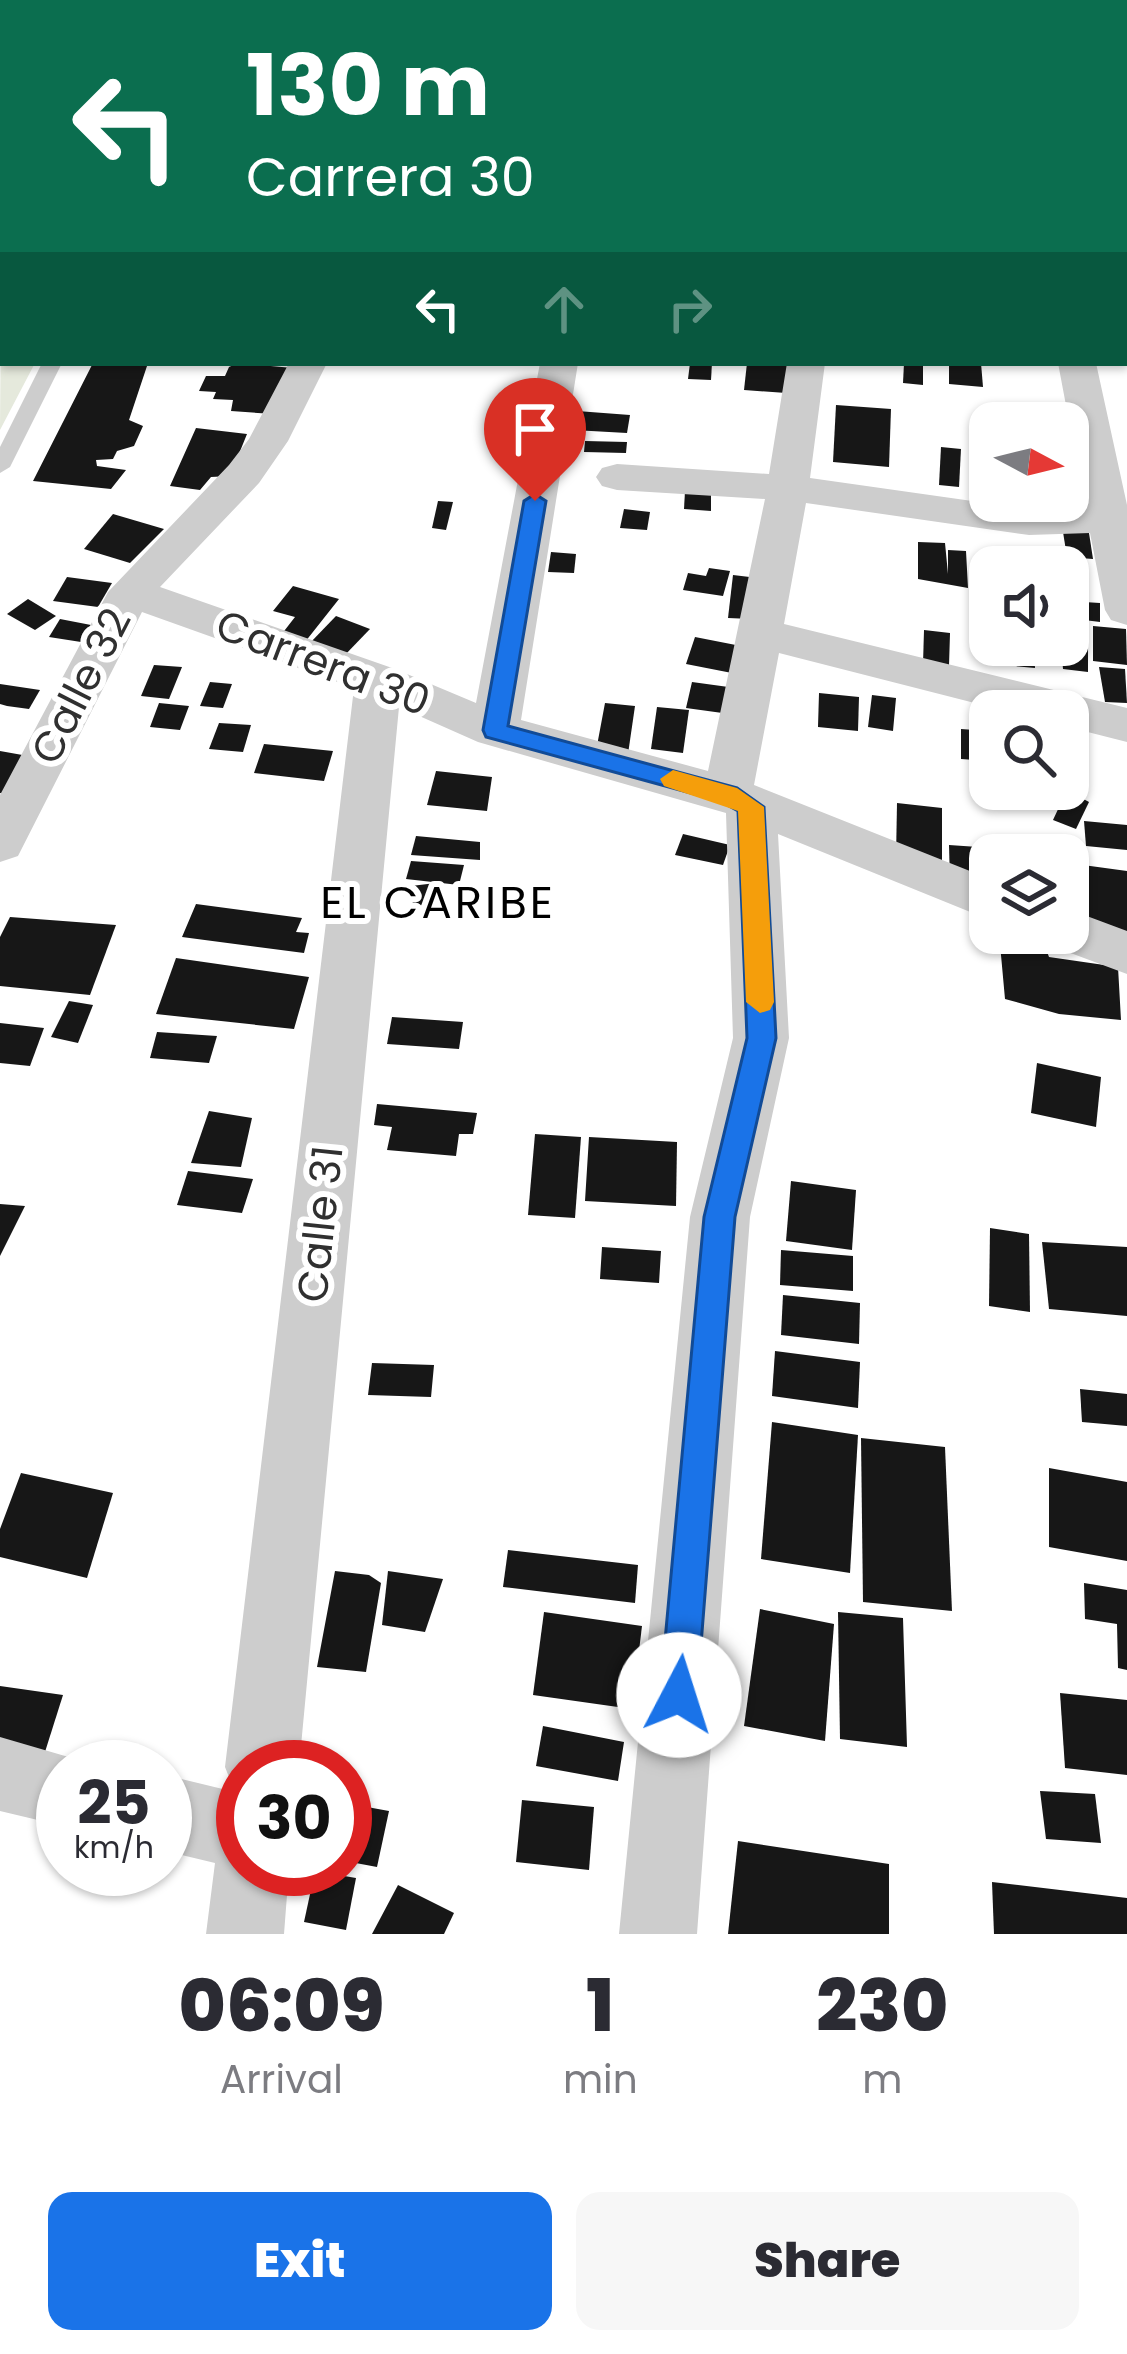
<!DOCTYPE html>
<html lang="en">
<head>
<meta charset="utf-8">
<style>
	body { margin:0; font-family:Poppins,sans-serif; background:#f7f7f7; color:#2b2b33; height:100vh; display:flex; flex-direction:column; font-size:45px; white-space:nowrap }
	* { box-sizing:border-box; margin:0 }
	p { font-size:39px; color:#7c7c81 }
	.icon { flex:none; width:66px; height:66px; fill:none; stroke:currentColor; stroke-width:2; stroke-linecap:round; stroke-linejoin:round }
	.map { position:relative; height:1934px; overflow:hidden }
	.panel { display:flex; flex-direction:column; background:#fff; flex:1 }
	.panel>* { flex:none }
	.banner { position:absolute; left:0px; top:0px; width:1128px; height:366px; box-shadow:0 3px 9px #0004; background:#0b6e4f; color:#fff; overflow:hidden }
	.needle { width:78px; rotate:97deg }
	.controls { position:absolute; left:969px; top:402px; display:grid; gap:24px }
	.controls a { display:grid; place-items:center; width:120px; height:120px; border-radius:24px; background:#fff; box-shadow:0 3px 9px #0004; font-size:60px }
	.speed { position:absolute; left:36px; top:1740px; display:flex; gap:24px; font-size:60px; font-weight:700; text-align:center }
	.speed>* { display:grid; place-content:center; width:156px; height:156px; border-radius:50%; background:#fff; box-shadow:0 3px 9px #0004; line-height:1 }
	.speed small { font-size:30px; font-weight:400 }
	.speed .limit { border:18px solid #d22; background:#fff; color:#111 }
	.pin { position:absolute; display:grid; place-items:center; width:102px; height:102px; color:#fff; margin:-123px -51px; border-radius:50% 50% 50% 0; rotate:-45deg; box-shadow:0 0 12px #0007 }
	.pin .icon { rotate:45deg }
	.me { position:absolute; width:132px; margin:-66px; rotate:5deg; stroke-linejoin:round; filter:drop-shadow(0 0 9px #0008) }
	.turn { display:flex; align-items:center; gap:42px; height:252px; padding:0 48px; font-size:54px }
	.turn .icon { width:156px; height:156px; stroke-width:2.5 }
	.turn b { display:block; font-size:84px; line-height:102px }
	.lanes { display:flex; align-items:center; height:114px; padding:0 48px; background:#0003; justify-content:center; gap:60px; direction:ltr }
	.lanes .off { opacity:.35 }
	.eta { display:flex; justify-content:space-evenly; align-items:center; height:204px; text-align:center }
	.eta b { font-size:72px; font-weight:800; line-height:84px }
	.button { display:flex; gap:24px; margin-top:auto; padding:24px 48px }
	.button a { flex:1; height:138px; border-radius:24px; background:#1a73e8; color:#fff; font-size:48px; font-weight:800; line-height:138px; text-align:center }
	.button a+a { background:#f7f7f7; color:#2b2b33 }
	.map>svg:first-child { display:block }
	.green { fill:#e5e9dc }
	.building { fill:#171717 }
	.lines { fill:none; stroke-linecap:round; stroke-linejoin:round }
	.service { fill:#cdcdcd; fill-rule:evenodd }
	.minor { fill:#cdcdcd; fill-rule:evenodd }
	.route { fill:#1a73e8; stroke:#114b97; stroke-width:3 }
	.slow { fill:#f59e0b }
	.labels { text-anchor:middle; dominant-baseline:central; stroke-width:12; stroke-linejoin:round; paint-order:stroke }
	.street-label { font-size:42px; fill:#303030; stroke:#fff }
	.neighbourhood-label { font-size:45px; letter-spacing:3px; fill:#000; stroke:#fff }
</style>
</head>
<body>
<div class="map">
<svg width="1127" height="1934" viewBox="0 0 1127 1934">
	<rect width="100%" height="100%" fill="#fff"/>
	<path class="green" d="M3,29V363H35L0,430Z"/>
	<g class="building">
		<path d="M93,363H148L129,420L143,426L134,446L117,451L113,459L96,460L97,466L126,470L111,489L33,481Z"/>
		<path d="M238,363L293,368L273,414L231,411L233,400L213,399L216,392L199,391L206,376H225L229,367Z"/>
		<path d="M690,363H712L711,380L688,379Z"/>
		<path d="M747,363H803L800,394L744,390Z"/>
		<path d="M904,363H923V385L903,383Z"/>
		<path d="M949,363H981L983,387L949,384Z"/>
		<path d="M836,405L891,409L889,467L833,462Z"/>
		<path d="M577,411L630,415L627,433L573,430Z"/>
		<path d="M196,428L247,434L230,476L211,477L200,490L170,486Z"/>
		<path d="M585,441L627,442L626,453L584,452Z"/>
		<path d="M941,447L961,449L959,487L939,485Z"/>
		<path d="M685,491L711,492V511L684,509Z"/>
		<path d="M438,501L453,502L446,530L432,528Z"/>
		<path d="M624,509L650,512L647,530L620,528Z"/>
		<path d="M113,514L164,529L130,563L84,549Z"/>
		<path d="M1063,532L1089,533L1093,559L1067,557Z"/>
		<path d="M918,542L945,543L948,574V550L966,551L968,588L918,579Z"/>
		<path d="M551,552L576,554L574,573L548,572Z"/>
		<path d="M709,568L730,571L723,596L683,590L688,573L706,576Z"/>
		<path d="M733,575L758,578L751,619L728,618Z"/>
		<path d="M67,577L112,583L98,607L53,601Z"/>
		<path d="M293,586L339,599L305,642L281,635L295,617L273,611Z"/>
		<path d="M28,599L56,616L35,630L7,614Z"/>
		<path d="M1068,601L1100,603V622L1068,618Z"/>
		<path d="M336,616L370,629L343,657L309,644Z"/>
		<path d="M60,619L91,625L81,642L49,637Z"/>
		<path d="M1093,626L1126,629L1127,665L1093,661Z"/>
		<path d="M1068,628L1088,630V672L1063,669L1061,645H1068Z"/>
		<path d="M924,630L950,633L949,666L923,664Z"/>
		<path d="M695,637L746,647L737,674L686,664Z"/>
		<path d="M983,642L1034,647L1035,668L984,663Z"/>
		<path d="M154,665L182,667L169,699L141,696Z"/>
		<path d="M1099,667L1125,669L1127,703L1105,702Z"/>
		<path d="M210,682L232,684L223,708L200,706Z"/>
		<path d="M692,682L743,689L737,715L686,708Z"/>
		<path d="M0,684L40,690L29,709L7,706L0,704Z"/>
		<path d="M819,693L859,697L858,731L818,727Z"/>
		<path d="M872,695L896,698L893,731L868,727Z"/>
		<path d="M159,703L189,706L180,730L150,727Z"/>
		<path d="M605,703L635,706L628,754L596,751Z"/>
		<path d="M657,707L689,710L683,753L651,749Z"/>
		<path d="M219,723L251,725L243,752L209,749Z"/>
		<path d="M961,729L988,731L989,761L961,759Z"/>
		<path d="M264,744L333,751L324,781L254,773Z"/>
		<path d="M0,751L28,756L5,794L0,793Z"/>
		<path d="M436,771L492,777L487,811L427,805Z"/>
		<path d="M1067,790L1089,802L1076,829L1053,820Z"/>
		<path d="M897,803L942,808V862L896,858Z"/>
		<path d="M1084,821L1127,825V850L1086,846Z"/>
		<path d="M683,834L730,845L723,865L675,855Z"/>
		<path d="M416,836L480,842V860L411,855Z"/>
		<path d="M949,845L978,847L980,886L950,883Z"/>
		<path d="M411,861L464,865L459,885L406,879Z"/>
		<path d="M1083,865L1127,871V932L1083,926Z"/>
		<path d="M436,883L438,904L413,906L411,886Z"/>
		<path d="M196,904L302,918L296,932L309,933L304,953L182,937Z"/>
		<path d="M10,917L116,925L90,995L0,986V937Z"/>
		<path d="M1000,944L1046,949L1049,957L1118,967L1121,1020L1059,1014L1005,999Z"/>
		<path d="M176,958L309,977L294,1029L156,1014Z"/>
		<path d="M69,1001L93,1005L78,1043L51,1037Z"/>
		<path d="M392,1017L463,1022L459,1049L387,1044Z"/>
		<path d="M0,1023L44,1028L30,1066L0,1063Z"/>
		<path d="M157,1032L217,1036L209,1063L150,1058Z"/>
		<path d="M1037,1063L1101,1077L1096,1127L1031,1113Z"/>
		<path d="M377,1104L477,1113L473,1134H459L456,1156L387,1150L392,1127L374,1125Z"/>
		<path d="M209,1111L252,1118L241,1167L191,1163Z"/>
		<path d="M535,1134L581,1137L575,1218L528,1215Z"/>
		<path d="M589,1137L677,1142L676,1206L585,1201Z"/>
		<path d="M188,1171L253,1179L242,1213L177,1205Z"/>
		<path d="M791,1181L856,1190L852,1250L786,1241Z"/>
		<path d="M0,1204L25,1206L0,1256Z"/>
		<path d="M990,1228L1029,1234L1030,1312L989,1306Z"/>
		<path d="M1042,1242L1127,1247V1316L1049,1309Z"/>
		<path d="M602,1247L661,1251L659,1283L600,1279Z"/>
		<path d="M781,1250L853,1256V1291L780,1285Z"/>
		<path d="M783,1295L860,1303L859,1344L781,1335Z"/>
		<path d="M775,1351L860,1362L858,1408L772,1396Z"/>
		<path d="M372,1363L434,1365L431,1397L368,1395Z"/>
		<path d="M1080,1389L1127,1394V1426L1082,1422Z"/>
		<path d="M772,1422L858,1435L850,1573L761,1559Z"/>
		<path d="M861,1438L945,1447L952,1611L863,1602Z"/>
		<path d="M1049,1468L1127,1482V1561L1049,1547Z"/>
		<path d="M21,1473L113,1493L87,1578L0,1557V1529Z"/>
		<path d="M508,1550L638,1565L635,1603L503,1587Z"/>
		<path d="M335,1571L369,1575L381,1583L366,1672L317,1667Z"/>
		<path d="M388,1571L443,1579L425,1632L382,1625Z"/>
		<path d="M1084,1583L1127,1590V1670L1118,1668L1117,1624L1085,1619Z"/>
		<path d="M760,1609L834,1624L825,1741L744,1726Z"/>
		<path d="M544,1612L642,1626L632,1709L533,1695Z"/>
		<path d="M838,1612L903,1618L907,1747L840,1739Z"/>
		<path d="M0,1686L63,1695L38,1774L0,1766Z"/>
		<path d="M1060,1693L1127,1700V1775L1065,1768Z"/>
		<path d="M543,1726L624,1742L618,1781L536,1766Z"/>
		<path d="M1040,1791L1095,1794L1101,1843L1046,1839Z"/>
		<path d="M522,1800L594,1807L589,1870L516,1862Z"/>
		<path d="M345,1803L389,1811L377,1867L345,1861Z"/>
		<path d="M738,1841L889,1864V1934H728Z"/>
		<path d="M315,1871L356,1878L346,1930L304,1922Z"/>
		<path d="M992,1882L1127,1898V1934H994Z"/>
		<path d="M398,1885L454,1913L444,1934H372Z"/>
	</g>
	<g class="lines">
		<path class="service" d="M42,363H62L10,467L0,473V447Z"/>
		<g class="minor">
			<path d="M243,0H273L242,3Z"/>
			<path d="M385,0H415L384,3Z"/>
			<path d="M482,0H512L513,3H483Z"/>
			<path d="M767,0H823L765,3Z"/>
			<rect x="1125" y="236" width="2" height="22"/>
			<rect x="1125" y="339" width="2" height="24"/>
			<path d="M289,363H327L288,441L259,483L160,587L395,669L476,703L540,363H578L521,720L708,771L765,499L617,490L602,486L596,477L602,468L617,464L769,474L787,363H825L810,478L1029,509L1085,506L1058,363H1096L1127,505V625L1111,620L1105,610L1090,533L1029,535L806,503L784,624L1127,708V742L1068,727V711H1006L779,653L754,785L990,879V920L778,834L789,1038L750,1217L697,1934H619L690,1217L733,1038L726,813L478,742L399,707L299,1767H243V1869H289L284,1934H206L215,1863L165,1851V1775L235,1792L225,1767L354,688L142,612L18,856L0,862V795L108,592L229,465L249,439Z"/>
			<path d="M1068,909L1127,931V974L1049,945L1043,933H1068Z"/>
			<path d="M0,1737L89,1763L91,1767H63V1826L0,1811Z"/>
		</g>
	</g>
	<path class="route" d="M535,494L546,501L508,726L737,788L764,807L776,1038L735,1217L697,1695L692,1708L679,1713L666,1708L660,1695L704,1217L747,1038L738,811L720,801L486,737L483,730L524,501Z"/>
	<path class="slow" d="M673,770L737,788L764,807L774,1002L770,1010L760,1013L746,1002L738,811L664,786L660,779Z"/>
	<g class="labels">
		<g class="street-label">
			<text transform="translate(323 663) rotate(21)">Carrera 30</text>
			<text transform="translate(81 686) rotate(-63)">Calle 32</text>
			<text transform="translate(320 1224) rotate(-84)">Calle 31</text>
		</g>
		<g class="neighbourhood-label">
			<text x="438" y="902">EL CARIBE</text>
		</g>
	</g>
</svg>
<div class="controls">
<a><svg class="needle" viewBox="-14 -14 28 28"><path d="M0-13l5 13h-10z" fill="#e53935"/><path d="M0 13l5-13h-10z" fill="#7c7c81"/></svg></a>
<a><svg class="icon" aria-label="sound" viewBox="0 0 24 24"><path d="M4 9h4l5-4v14l-5-4H4zM17 9q2 3 0 6"/></svg></a>
<a><svg class="icon" aria-label="search" viewBox="0 0 24 24"><circle cx="10" cy="10" r="6"/><path d="M15 15l6 6"/></svg></a>
<a><svg class="icon" aria-label="layers" viewBox="0 0 24 24"><path d="M12 4l9 5-9 5-9-5zM3 14l9 5 9-5"/></svg></a>
</div>
<div class="speed"><div>25<small>km/h</small></div><div class="limit">30</div></div>
<div class="pin" style="left:535px;top:501px;background:#d93025"><svg class="icon" aria-label="arrive" viewBox="0 0 24 24"><path d="M6 21V4h12l-3 4 3 4H6"/></svg></div>
<svg class="me" style="left:679px;top:1695px" viewBox="-20 -20 40 40"><circle r="19" fill="#fff"/><path d="M0-13L10 11 0 6-10 11z" fill="#1a73e8"/></svg>
<div class="banner">
<div class="turn"><svg class="icon" aria-label="left" viewBox="0 0 24 24"><path d="M17 20v-9H6M10 6l-5 5 5 5"/></svg><div><b>130 m</b>Carrera 30</div></div>
<div class="lanes"><svg class="icon" aria-label="left" viewBox="0 0 24 24"><path d="M17 20v-9H6M10 6l-5 5 5 5"/></svg><svg class="icon off" aria-label="ahead" viewBox="0 0 24 24"><path d="M12 20V5M6 11l6-6 6 6"/></svg><svg class="icon off" aria-label="right" viewBox="0 0 24 24"><path d="M7 20v-9h11M14 6l5 5-5 5"/></svg></div>
</div>
</div>
<section class="panel">
<div class="eta">
<div><b>06:09</b><p>Arrival</p></div>
<div><b>1</b><p>min</p></div>
<div><b>230</b><p>m</p></div>
</div>
<div class="button"><a>Exit</a><a>Share</a></div>
</section>
</body>
</html>
